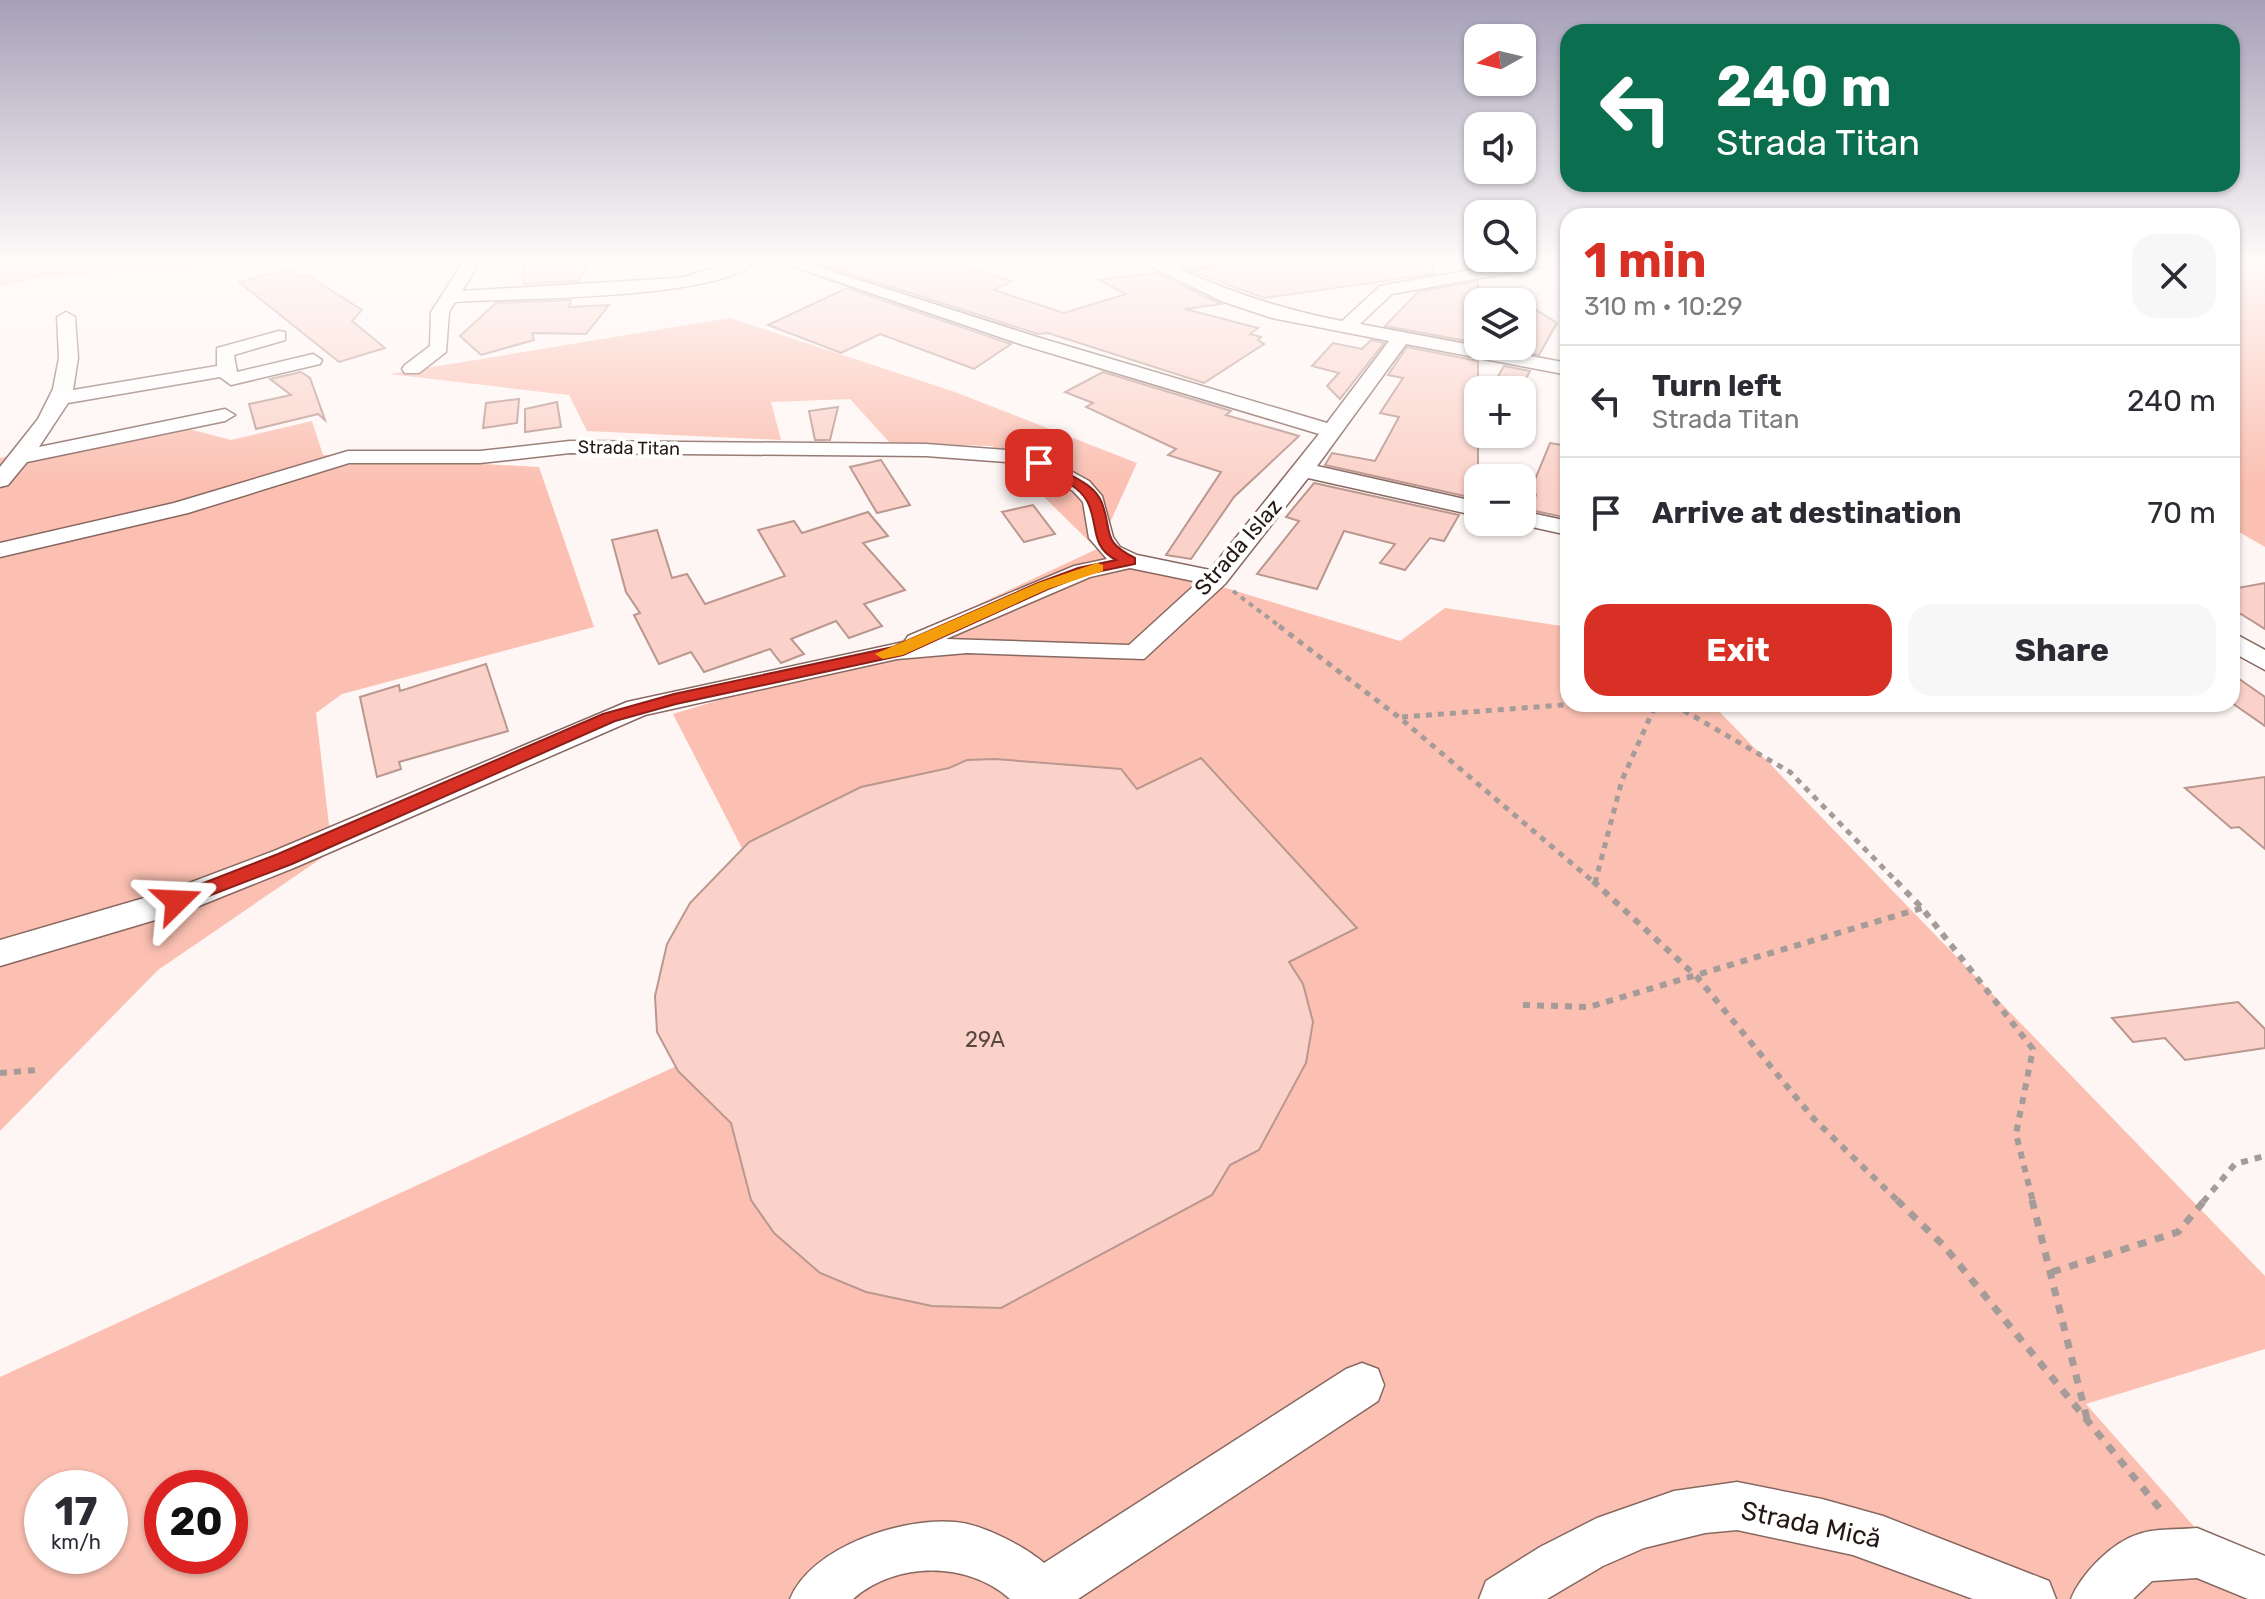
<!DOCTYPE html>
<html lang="en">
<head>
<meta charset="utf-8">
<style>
	body { margin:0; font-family:Rubik,sans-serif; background:#f7f7f7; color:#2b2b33; height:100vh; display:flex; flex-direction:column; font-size:30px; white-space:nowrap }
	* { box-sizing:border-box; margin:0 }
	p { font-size:26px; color:#7c7c81 }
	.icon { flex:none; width:44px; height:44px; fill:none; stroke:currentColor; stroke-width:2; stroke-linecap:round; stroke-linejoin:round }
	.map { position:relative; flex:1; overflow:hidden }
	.sheet { position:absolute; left:1560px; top:208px; width:680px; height:504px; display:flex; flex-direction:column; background:#fff; border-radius:24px; box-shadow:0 2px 6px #0004 }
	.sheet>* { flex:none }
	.hud { position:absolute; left:1560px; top:24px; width:680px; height:168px; border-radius:24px; box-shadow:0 2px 6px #0004; background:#0b6e4f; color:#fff; overflow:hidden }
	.needle { width:52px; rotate:262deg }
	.controls { position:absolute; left:1464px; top:24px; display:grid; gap:16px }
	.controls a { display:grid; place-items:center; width:72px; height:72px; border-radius:16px; background:#fff; box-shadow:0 2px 6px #0004; font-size:40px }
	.speed { position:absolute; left:24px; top:1470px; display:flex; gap:16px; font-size:40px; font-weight:700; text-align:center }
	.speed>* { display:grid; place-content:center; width:104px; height:104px; border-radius:50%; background:#fff; box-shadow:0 2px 6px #0004; line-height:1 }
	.speed small { font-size:20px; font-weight:400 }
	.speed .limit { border:12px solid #d22; background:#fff; color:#111 }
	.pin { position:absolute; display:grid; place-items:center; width:68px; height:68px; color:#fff; margin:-34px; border-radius:16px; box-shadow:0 4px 12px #0006 }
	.me { position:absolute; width:88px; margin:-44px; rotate:69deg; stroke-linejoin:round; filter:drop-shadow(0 0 6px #0008) }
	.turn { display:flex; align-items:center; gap:28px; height:168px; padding:0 24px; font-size:36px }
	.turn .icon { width:104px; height:104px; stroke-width:2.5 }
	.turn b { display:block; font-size:56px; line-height:68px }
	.round { display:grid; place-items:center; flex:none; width:84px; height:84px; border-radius:24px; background:#f7f7f7 }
	.head { display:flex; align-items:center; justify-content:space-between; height:136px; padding:0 24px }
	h1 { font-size:48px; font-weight:700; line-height:60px; color:#d93025 }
	.cta { display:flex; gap:16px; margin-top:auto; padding:16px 24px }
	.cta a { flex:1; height:92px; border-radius:24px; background:#d93025; color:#fff; font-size:32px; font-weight:700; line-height:92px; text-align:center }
	.cta a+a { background:#f7f7f7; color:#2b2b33 }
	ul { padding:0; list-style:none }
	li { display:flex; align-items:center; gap:24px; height:112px; padding:0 24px; border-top:2px solid #e1e1e2 }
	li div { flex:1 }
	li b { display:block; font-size:30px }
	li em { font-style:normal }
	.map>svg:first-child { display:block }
	.green { fill:#fbc0b2; fill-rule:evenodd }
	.building { fill:#fbd2c9; stroke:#ba978f; stroke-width:2 }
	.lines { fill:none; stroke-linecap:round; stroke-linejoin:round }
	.minor-casing { stroke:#886860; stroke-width:3 }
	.path-far3 { stroke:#a59b99; stroke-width:4; stroke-dasharray:5 5; stroke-linecap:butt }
	.path-far2 { stroke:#a59b99; stroke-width:5; stroke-dasharray:6 6; stroke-linecap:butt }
	.path-far1 { stroke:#a59b99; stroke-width:6; stroke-dasharray:7 7; stroke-linecap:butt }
	.path { stroke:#a59b99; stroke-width:7; stroke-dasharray:9 9; stroke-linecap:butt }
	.minor { fill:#fff; fill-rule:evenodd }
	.route { fill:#d93025; stroke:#8d1f18; stroke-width:2 }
	.slow { fill:#f59e0b }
	.labels { text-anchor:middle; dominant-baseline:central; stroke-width:8; stroke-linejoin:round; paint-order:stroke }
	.far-street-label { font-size:18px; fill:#241714; stroke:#fff }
	.street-label { font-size:22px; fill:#241714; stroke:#fff }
	.near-number-label { font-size:22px; fill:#5a4641 }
	.near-street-label { font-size:26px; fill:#241714; stroke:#fff }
</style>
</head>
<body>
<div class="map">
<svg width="2265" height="1599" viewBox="0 0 2265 1599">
	<rect width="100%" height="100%" fill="#fef6f4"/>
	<g class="green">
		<path d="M0,261H237L215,268L43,277L0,287Z"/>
		<path d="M2232,261H2265V547L2232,528Z"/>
		<path d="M730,318L955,392L1137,463L1098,549L1400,641L1445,608L1568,627V704H1712L2265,1276V1349L2086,1404L2258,1599H0V1377L820,1000L673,714L872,654L1097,549L992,446L890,443L850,399L771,402L781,440L587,431L569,395L389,374ZM42,1488H110V1556H42ZM162,1488H230V1556H162Z"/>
		<path d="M312,421L323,455L539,467L594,627L342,694L316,713L332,851L158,970L0,1131V458L166,423L231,440Z"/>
	</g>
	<g class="building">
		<path d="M525,261H588L579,281L523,284Z"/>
		<path d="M821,261H948L1012,281L994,290L1064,313L1126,294L1099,280L1157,273L1221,304L1185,309L1258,328L1250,334L1261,337L1258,340L1264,344L1204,383L1048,333L1038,334L820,264Z"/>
		<path d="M1251,261H1432L1433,274L1264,298L1191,271Z"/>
		<path d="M288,269L299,277L307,275L362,310L352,321L385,348L339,362L239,282Z"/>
		<path d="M1478,281V343L1385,326L1418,292Z"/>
		<path d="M847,288L1011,344L974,369L880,334L841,353L768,325Z"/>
		<path d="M571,300L569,307L609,305L586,334L532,333L534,340L481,355L460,336L496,303Z"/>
		<path d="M1522,301L1557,323L1539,355L1514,350L1522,346Z"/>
		<path d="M1371,340L1384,343L1340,399L1327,386L1339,373L1312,366L1333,343L1362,349Z"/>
		<path d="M1407,347L1478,361V499L1325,465L1332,453L1375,461L1399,417L1380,413L1403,378L1388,375Z"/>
		<path d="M1504,366L1530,371L1520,390H1490Z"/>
		<path d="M301,372L310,378L325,420L318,414L256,429L249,404L291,395L270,379Z"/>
		<path d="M1103,372L1231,411L1226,415L1299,436L1234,497L1191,559L1166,555L1221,472L1168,455L1176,449L1086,407L1093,403L1065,392Z"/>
		<path d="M519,399L517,423L483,428L486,403Z"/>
		<path d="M557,402L561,427L525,432V409Z"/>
		<path d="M838,407L830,440H815L809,411Z"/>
		<path d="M1550,443L1568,446V518L1530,510L1536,495L1529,494Z"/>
		<path d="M881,460L910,505L877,513L850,467Z"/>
		<path d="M1314,483L1459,515L1444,541L1430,538L1405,570L1380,563L1395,544L1344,531L1317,589L1257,574L1299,521L1286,517Z"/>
		<path d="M1033,505L1055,534L1024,542L1002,512Z"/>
		<path d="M868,512L888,536L863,543L905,590L864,604L882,626L849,638L836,621L791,639L804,654L781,663L770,649L704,672L691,652L659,664L634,615L640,613L626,592L612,540L657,530L672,578L687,574L705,604L785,576L758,530L794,521L802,533Z"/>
		<path d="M2265,583V629L2241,614L2232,616V589Z"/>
		<path d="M486,664L508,731L399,762L401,769L377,777L360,697L399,685L400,691Z"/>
		<path d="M2232,674L2265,697V726L2232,703Z"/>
		<path d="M1201,758L1357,928L1289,962L1303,984L1313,1022L1306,1063L1259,1150L1230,1165L1212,1195L1001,1308L932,1306L866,1292L820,1273L774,1233L751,1200L731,1123L678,1071L657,1032L655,996L667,944L690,903L749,842L861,787L949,768L967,760L995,759L1121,769L1137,789Z"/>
		<path d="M2265,777V849L2239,827L2231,828L2185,788Z"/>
		<path d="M2238,1002L2265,1029V1048L2185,1060L2165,1038L2133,1042L2112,1018Z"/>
	</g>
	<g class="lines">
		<defs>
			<g id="minor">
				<path d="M464,261H480L462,291L677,278C704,273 731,260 757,261C720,300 515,298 455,302L449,312L446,352L419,373H405L402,369L405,365L430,346L431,312Z"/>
				<path d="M777,261H800L1037,337L1327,423L1389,341L1272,318L1221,301L1140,261H1216L1208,266L1179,269C1233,293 1284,310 1342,321L1380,286L1521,261H1554L1546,266L1392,294L1360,324L1568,363V375L1406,344L1317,466L1478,502V516L1308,478L1225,584L1144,659L967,653L897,659L645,715L296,867L189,910L0,966V940L168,891L274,851L627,702L904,642L908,636L1074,566L1107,559L1089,538L1083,502L1073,491L1032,468L1006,462L926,456L570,453L480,463H349L188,513L0,557V543L174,503L348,451H480L570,441L926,444L1006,450L1047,458L1089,481L1102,496L1113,537L1120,547L1137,555L1210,570L1319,434L1023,345ZM1130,568L1198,582L1129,645L946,639L1090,577Z"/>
				<path d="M66,312L75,317L78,358L73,390L217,366V348L279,331L285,332V340L234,355L237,372L313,354L322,360L320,364L231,385L220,377L68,403L39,447L225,409L235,415L225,421L27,462L8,485L0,487V467L38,419L53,389L59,358L57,317Z"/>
				<path d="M1522,511L1568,521V535L1514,523L1522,522Z"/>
				<path d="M2232,632L2265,650V670L2232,652Z"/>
				<path d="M1362,1363L1378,1369L1384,1385L1378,1401L1078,1599H1010C968,1561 896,1561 853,1599H790C811,1547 902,1517 955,1522C982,1524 1024,1546 1044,1563L1346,1369Z"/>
				<path d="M1737,1482L1822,1499L1883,1516L2049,1581L2056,1599H1973L1853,1555L1737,1530L1705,1533L1644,1548L1603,1566L1547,1599H1479L1486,1581L1540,1547L1597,1518L1674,1491Z"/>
				<path d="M2197,1528L2265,1556V1599H2248L2197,1578L2152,1581L2133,1599H2071C2081,1574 2112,1542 2139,1534C2156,1528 2179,1530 2197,1528Z"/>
			</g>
		</defs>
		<use href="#minor" class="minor-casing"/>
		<path class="path-far3" d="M1233,591L1282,628"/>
		<g class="path-far2">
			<path d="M1279,626L1400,718L1595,883"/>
			<path d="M1601,704L1676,706L1790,772L1898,883"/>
			<path d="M1402,717L1576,704"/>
			<path d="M1595,883L1622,780L1656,704"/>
		</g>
		<g class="path-far1">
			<path d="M1593,881L1697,977L1814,1119L1899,1202"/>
			<path d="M1896,881L1922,908L2033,1049L2016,1134L2033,1202"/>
			<path d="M1523,1005L1589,1007L1922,908"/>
			<path d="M0,1073L37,1070"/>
			<path d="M2203,1202L2235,1164L2265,1156"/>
		</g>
		<g class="path">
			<path d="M1897,1200L1944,1246L2165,1515"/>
			<path d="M2032,1200L2088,1423"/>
			<path d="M2052,1272L2178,1232L2205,1200"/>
		</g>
		<use href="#minor" class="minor"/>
	</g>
	<linearGradient id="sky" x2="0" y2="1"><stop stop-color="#a5a0b7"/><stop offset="0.54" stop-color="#fffbfa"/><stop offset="1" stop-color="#fffbfa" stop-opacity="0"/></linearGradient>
	<rect width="2265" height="484" fill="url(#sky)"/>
	<path class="route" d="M1034,461C1045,459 1054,466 1063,471C1078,479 1095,486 1102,503C1113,533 1101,541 1135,558V564L1087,574L1048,589L903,655L676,704L615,721L292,864L177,908L168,901L170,896L278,854L603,714L674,694L893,647L1038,583L1078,568L1116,560C1089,546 1099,523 1087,501C1077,483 1051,475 1034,466Z"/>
	<path class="slow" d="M1097,563L1103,565V571L1048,589L903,655L883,659L875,654L1038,583Z"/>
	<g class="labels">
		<g class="far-street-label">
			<text transform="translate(629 448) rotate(1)">Strada Titan</text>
		</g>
		<g class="street-label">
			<text transform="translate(1238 547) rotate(-49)">Strada Islaz</text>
		</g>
		<g class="near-number-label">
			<text x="985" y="1039">29A</text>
		</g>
		<g class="near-street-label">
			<text transform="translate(1811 1525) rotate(12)">Strada Mică</text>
		</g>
	</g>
</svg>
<div class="controls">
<a><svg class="needle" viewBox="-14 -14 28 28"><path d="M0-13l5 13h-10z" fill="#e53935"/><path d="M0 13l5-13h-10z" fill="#7c7c81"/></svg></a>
<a><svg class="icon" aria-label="sound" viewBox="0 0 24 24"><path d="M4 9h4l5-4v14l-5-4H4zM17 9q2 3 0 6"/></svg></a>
<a><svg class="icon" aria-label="search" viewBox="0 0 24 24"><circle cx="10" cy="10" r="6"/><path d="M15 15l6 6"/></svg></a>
<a><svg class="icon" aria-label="layers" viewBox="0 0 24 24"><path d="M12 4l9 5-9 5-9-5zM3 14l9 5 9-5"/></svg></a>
<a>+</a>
<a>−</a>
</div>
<div class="speed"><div>17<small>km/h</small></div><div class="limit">20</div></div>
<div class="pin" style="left:1039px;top:463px;background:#d93025"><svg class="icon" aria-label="arrive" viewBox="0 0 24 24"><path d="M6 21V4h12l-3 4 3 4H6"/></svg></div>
<svg class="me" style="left:177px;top:901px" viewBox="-20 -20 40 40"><path d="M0-17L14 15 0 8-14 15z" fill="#d93025" stroke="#fff" stroke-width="4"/></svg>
<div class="hud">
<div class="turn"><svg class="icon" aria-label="left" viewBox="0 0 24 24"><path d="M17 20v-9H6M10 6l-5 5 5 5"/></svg><div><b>240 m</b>Strada Titan</div></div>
</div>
<section class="sheet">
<div class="head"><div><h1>1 min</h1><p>310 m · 10:29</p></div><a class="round"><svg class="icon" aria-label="close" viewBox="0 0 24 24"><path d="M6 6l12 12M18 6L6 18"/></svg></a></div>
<ul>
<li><svg class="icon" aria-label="left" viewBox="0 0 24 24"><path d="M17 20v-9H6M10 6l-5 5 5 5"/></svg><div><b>Turn left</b><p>Strada Titan</p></div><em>240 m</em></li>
<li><svg class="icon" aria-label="arrive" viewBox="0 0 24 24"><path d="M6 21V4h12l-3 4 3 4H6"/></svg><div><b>Arrive at destination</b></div><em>70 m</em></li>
</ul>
<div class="cta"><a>Exit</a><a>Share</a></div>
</section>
</div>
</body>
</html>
